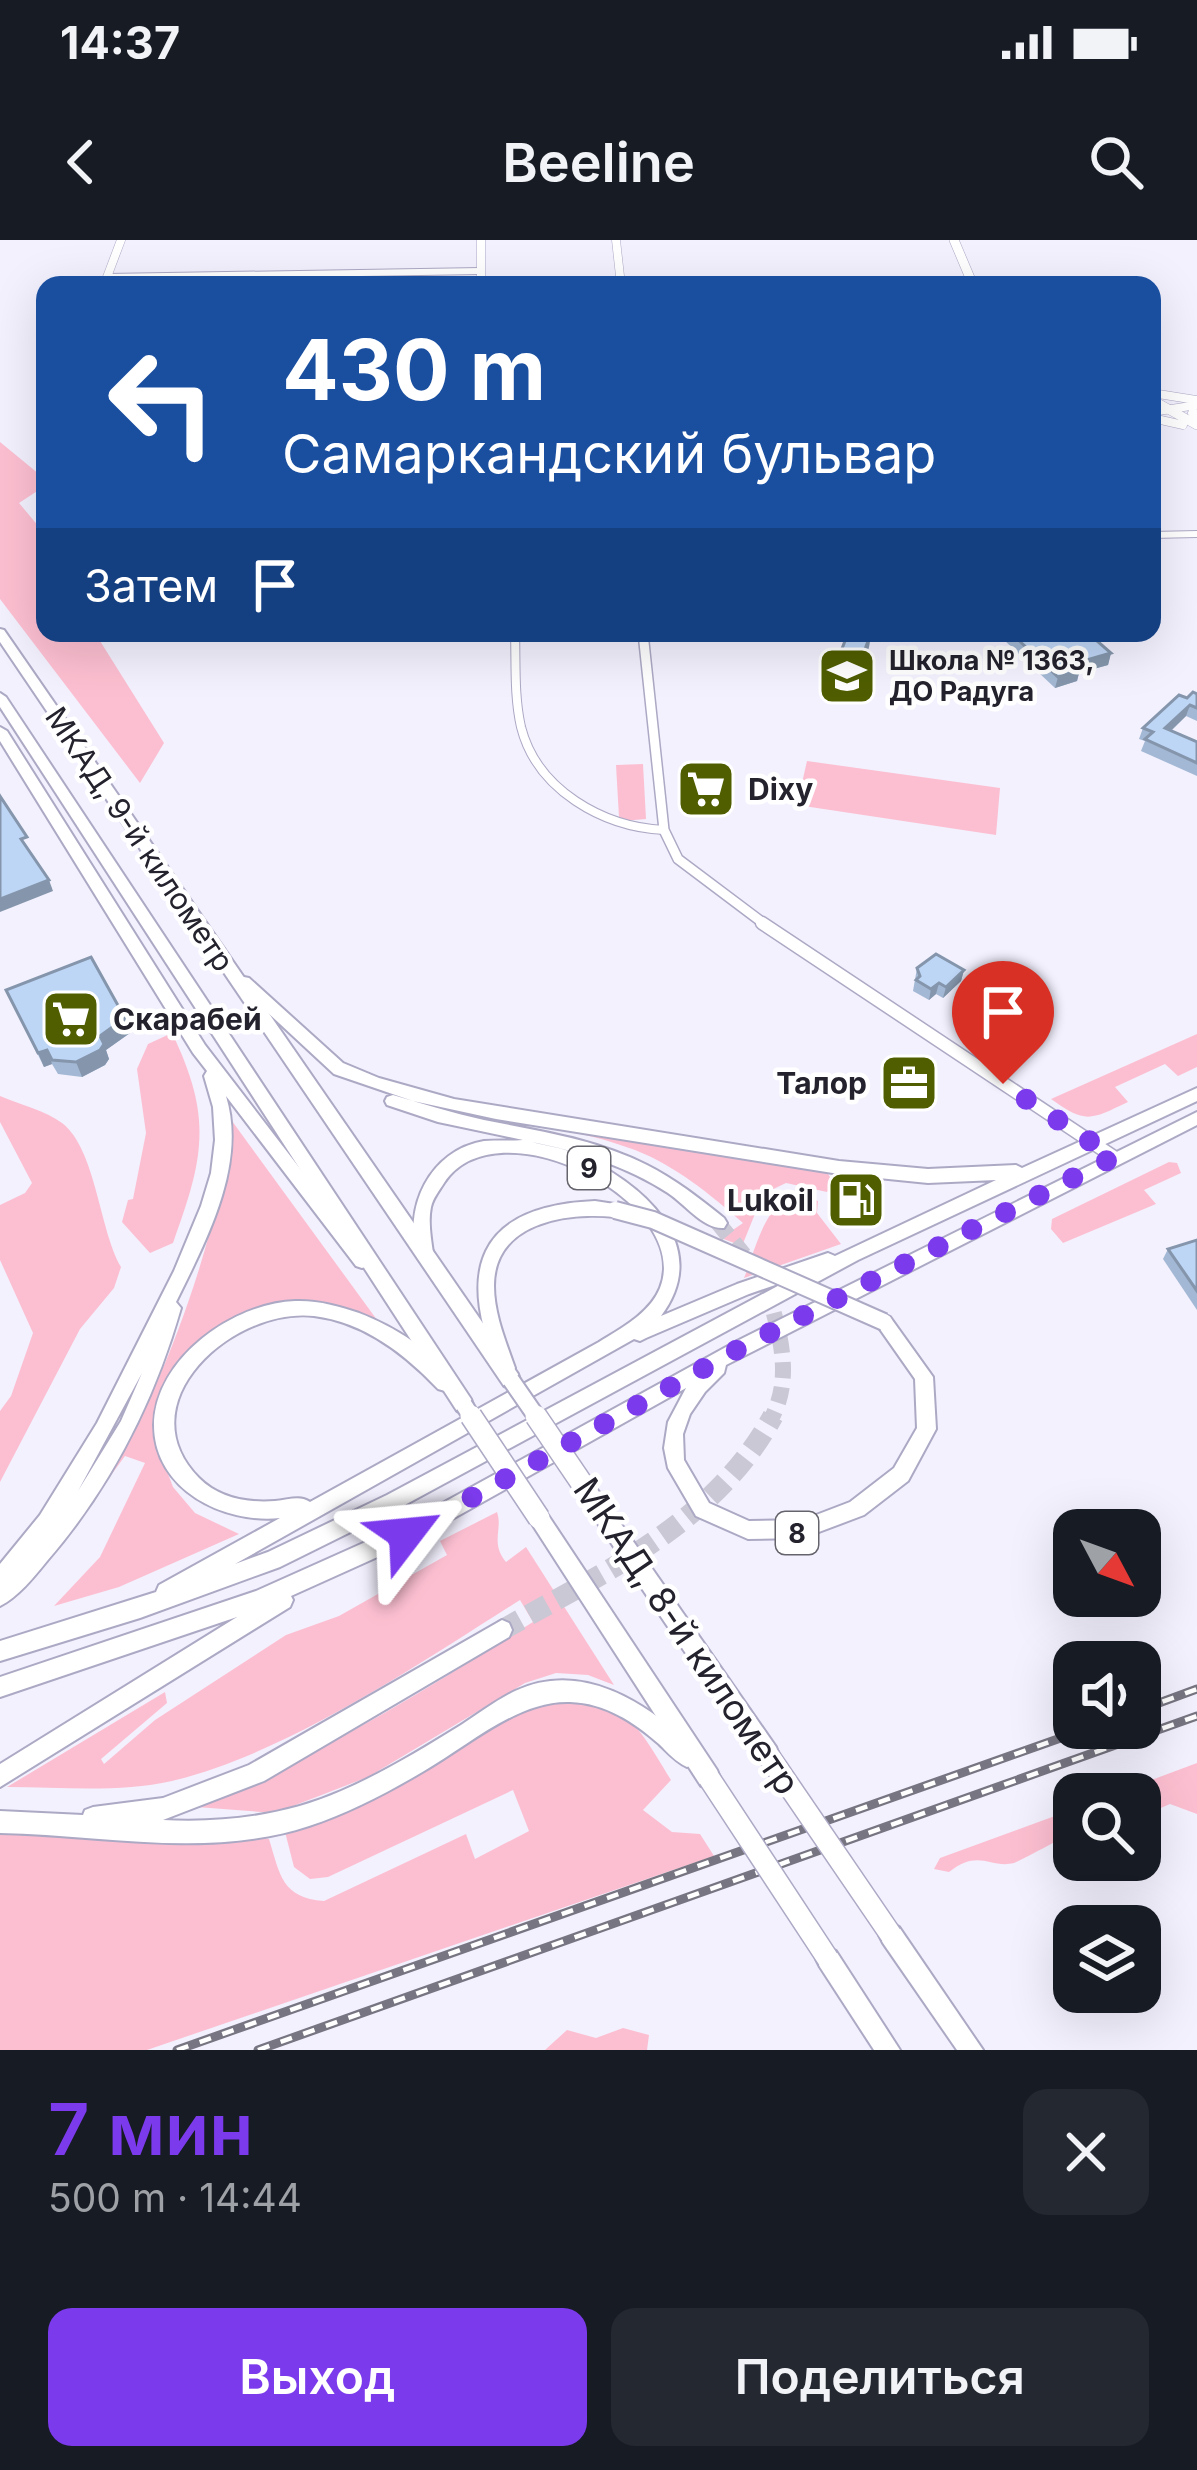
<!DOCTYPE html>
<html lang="ru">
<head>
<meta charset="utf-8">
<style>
	body { margin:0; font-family:Inter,sans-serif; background:#242831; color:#f1f3f6; height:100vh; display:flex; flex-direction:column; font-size:45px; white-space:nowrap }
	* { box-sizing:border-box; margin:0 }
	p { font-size:39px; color:#9ea1a6 }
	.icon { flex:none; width:66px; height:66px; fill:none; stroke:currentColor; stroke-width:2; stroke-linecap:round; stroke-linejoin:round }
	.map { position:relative; height:1810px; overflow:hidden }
	.side { display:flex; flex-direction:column; background:#171b24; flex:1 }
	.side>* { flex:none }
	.top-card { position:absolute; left:36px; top:36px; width:1125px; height:366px; border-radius:24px; box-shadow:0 12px 48px #0002; background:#1a4fa0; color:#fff; overflow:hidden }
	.needle { width:78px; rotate:131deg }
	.tools { position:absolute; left:1053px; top:1269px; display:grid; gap:24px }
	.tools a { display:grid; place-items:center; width:108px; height:108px; border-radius:24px; background:#171b24; box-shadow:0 12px 48px #0002; font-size:60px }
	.pin { position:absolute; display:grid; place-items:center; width:102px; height:102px; color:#fff; margin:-123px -51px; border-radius:50% 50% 50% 0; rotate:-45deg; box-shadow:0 0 12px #0007 }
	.pin .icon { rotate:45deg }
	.me { position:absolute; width:132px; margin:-66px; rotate:61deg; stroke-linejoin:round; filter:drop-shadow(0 0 9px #0008) }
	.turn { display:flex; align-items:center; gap:42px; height:252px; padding:0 48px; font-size:54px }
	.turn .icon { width:156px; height:156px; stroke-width:2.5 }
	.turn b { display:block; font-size:84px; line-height:102px }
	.then { display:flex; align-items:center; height:114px; padding:0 48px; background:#0003; gap:24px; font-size:45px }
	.round { display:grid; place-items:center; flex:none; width:126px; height:126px; border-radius:24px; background:#242831 }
	.headline { display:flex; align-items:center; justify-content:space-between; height:204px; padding:0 48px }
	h1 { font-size:72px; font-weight:600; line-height:90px; color:#7c3aed }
	.primary-button { display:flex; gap:24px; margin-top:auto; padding:24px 48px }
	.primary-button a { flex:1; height:138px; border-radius:24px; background:#7c3aed; color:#fff; font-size:48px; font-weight:600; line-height:138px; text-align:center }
	.primary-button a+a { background:#242831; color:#f1f3f6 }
	.status { display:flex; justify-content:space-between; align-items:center; height:84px; padding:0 60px; background:#171b24; direction:ltr }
	.status svg { height:33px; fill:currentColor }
	header { display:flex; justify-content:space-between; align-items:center; height:156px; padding:0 48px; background:#171b24; font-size:54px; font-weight:600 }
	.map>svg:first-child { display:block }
	.green { fill:#fcbfd1 }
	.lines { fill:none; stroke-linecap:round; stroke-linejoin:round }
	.primary-tunnel-far1 { stroke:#c9c8d4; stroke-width:16; stroke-dasharray:16 9; stroke-linecap:butt }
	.primary-tunnel { stroke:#c9c8d4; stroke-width:21; stroke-dasharray:21 10; stroke-linecap:butt }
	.minor-far1-casing { stroke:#aca9c5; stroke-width:8 }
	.minor-casing { stroke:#aca9c5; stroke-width:10 }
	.tertiary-far2-casing { stroke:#aca9c5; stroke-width:9 }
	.tertiary-far1-casing { stroke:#aca9c5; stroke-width:12 }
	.tertiary-casing { stroke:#aca9c5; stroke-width:15 }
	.secondary-casing { stroke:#aca9c5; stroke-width:10 }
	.primary-casing { stroke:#aca9c5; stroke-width:4 }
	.trunk-casing { stroke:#aca9c5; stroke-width:4 }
	.minor-far1 { stroke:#fff; stroke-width:6 }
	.minor { stroke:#fff; stroke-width:8 }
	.tertiary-far2 { stroke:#fff; stroke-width:8 }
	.tertiary-far1 { stroke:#fff; stroke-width:9 }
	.tertiary { stroke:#fff; stroke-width:12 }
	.secondary { stroke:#fff; stroke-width:9 }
	.primary { fill:#fff; fill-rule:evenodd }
	.trunk { fill:#fff; fill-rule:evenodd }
	.rail-casing { stroke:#777581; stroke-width:9 }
	.rail { stroke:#fff; stroke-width:4.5; stroke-dasharray:12; stroke-linecap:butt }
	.primary-bridge-casing { stroke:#aca9c5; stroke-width:20; stroke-linecap:butt }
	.trunk-bridge-far1-casing { stroke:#aca9c5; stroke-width:20; stroke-linecap:butt }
	.trunk-bridge-casing { stroke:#aca9c5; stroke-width:24; stroke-linecap:butt }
	.primary-bridge { stroke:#fff; stroke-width:16 }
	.trunk-bridge-far1 { stroke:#fff; stroke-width:16 }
	.trunk-bridge { stroke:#fff; stroke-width:21 }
	.wall { fill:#a3b8d4 }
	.shaded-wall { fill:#8596ac }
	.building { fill:#bed6f6; stroke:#8596ac; stroke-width:3 }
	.route { stroke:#7c3aed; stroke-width:21; stroke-dasharray:0 37.8 }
	.labels { text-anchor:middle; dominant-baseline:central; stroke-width:9; stroke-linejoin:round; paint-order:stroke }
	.far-poi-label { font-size:27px; font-weight:bold; fill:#23222d; stroke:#fff; text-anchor:start }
	.shield { fill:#fff; stroke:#65646c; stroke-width:3 }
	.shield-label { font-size:27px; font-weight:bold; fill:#23222d }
	.poi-label { font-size:30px; font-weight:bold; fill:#23222d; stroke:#fff; text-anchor:start }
	.street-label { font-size:30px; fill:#23222d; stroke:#fff }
	.near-street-label { font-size:36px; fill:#23222d; stroke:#fff }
</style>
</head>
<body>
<div class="status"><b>14:37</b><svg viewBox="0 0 49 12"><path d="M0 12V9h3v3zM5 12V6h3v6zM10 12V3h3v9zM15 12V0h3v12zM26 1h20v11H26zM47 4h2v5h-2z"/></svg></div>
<header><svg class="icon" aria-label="back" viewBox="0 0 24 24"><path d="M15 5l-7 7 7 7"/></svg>Beeline<svg class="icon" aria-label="search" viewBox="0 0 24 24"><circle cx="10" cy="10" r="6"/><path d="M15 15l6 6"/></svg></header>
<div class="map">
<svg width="1197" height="1810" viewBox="0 0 1197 1810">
	<rect width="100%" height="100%" fill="#f3f1fe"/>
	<g class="green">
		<path d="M0,202L45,239V246L19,263L45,294V393H95L164,503L140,543L0,359Z"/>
		<path d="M807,521L1000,548L996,595L797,565Z"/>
		<path d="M643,524L646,579L623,581L619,577L616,525Z"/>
		<path d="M172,793C213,878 204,918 173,1003L150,1013L122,982L128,960L133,959L146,893L137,829L148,804Z"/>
		<path d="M1197,794V827L1178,836L1165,824L1115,847L1128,862C1090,880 1086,884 1051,859Z"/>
		<path d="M0,856C19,864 46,871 62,883C96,909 99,989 121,1027L114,1048L80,1089L0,1242V1171L11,1156L33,1093L0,1020V965L25,953L32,943L0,882Z"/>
		<path d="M407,860L827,932L834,944L827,952L786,943L763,954L742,1006L721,998L743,983C711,955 676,926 635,910C562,882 482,881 407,860Z"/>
		<path d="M232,881L380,1084L287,1064L238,1075L196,1104L173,1130L159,1210L173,1247L195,1273L239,1294L119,1347L54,1366L100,1317L145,1223L125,1216L46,1324C64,1299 83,1276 100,1250C162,1156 220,992 232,881Z"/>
		<path d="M1169,922L1177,923L1181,933L1144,950L1156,964L1063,1003L1051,989L1052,979Z"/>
		<path d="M800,955L818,961L817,973L841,1004L744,1038C755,1012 766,956 800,955Z"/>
		<path d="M497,1272C503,1289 490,1303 506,1322L526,1307L614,1445L588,1435L556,1433L525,1443L368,1537L275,1573L183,1566C310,1524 420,1453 533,1382L520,1360C419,1424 288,1513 172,1541C119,1553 61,1547 7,1547L165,1452L167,1463L101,1519L104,1524L155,1480L286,1395L339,1376L447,1315L440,1301Z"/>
		<path d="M549,1456C630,1472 628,1468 671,1540L643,1570L672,1592L700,1594L714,1616L147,1810H0V1586L250,1595L269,1599C280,1635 282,1658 324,1661L466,1594L475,1619L529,1591L513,1550L328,1637L310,1639L294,1627L284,1588L375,1555Z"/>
		<path d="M1197,1523V1574L1170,1564L1140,1577V1554H1114Z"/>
		<path d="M1074,1569V1591C1068,1595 1020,1621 1014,1623C990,1629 979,1608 949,1632L934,1629L940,1618Z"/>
		<path d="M623,1788L649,1795L647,1810H545L567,1790L596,1798Z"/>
	</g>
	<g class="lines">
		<g class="primary-tunnel-far1">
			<path d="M718,983L754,1027"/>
			<path d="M767,1049C779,1091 794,1137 771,1179"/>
		</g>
		<path class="primary-tunnel" d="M502,1390C604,1332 715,1283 773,1176"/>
		<defs>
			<g id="minor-far1">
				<path d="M107,37L481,31"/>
				<path d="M1152,295L1197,294"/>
			</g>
			<path id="minor" d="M515,393C516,424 514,456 521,487C537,550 603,587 664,590"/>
			<g id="tertiary-far2">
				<path d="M481,0V45"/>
				<path d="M616,0L621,45"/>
				<path d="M104,45L121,0"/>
				<path d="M1152,153L1196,160"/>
				<path d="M1152,172L1197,165L1192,173L1197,178"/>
				<path d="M1152,178L1183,185"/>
			</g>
			<path id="tertiary-far1" d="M643,393L664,590L678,619L767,686"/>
			<path id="tertiary" d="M762,683L1114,917"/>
			<g id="secondary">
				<path d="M954,0L973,45"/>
				<path d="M1152,160L1197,185"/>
			</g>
			<g id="primary">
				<path d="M0,487L7,491L205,805L371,1021L368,1026L362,1028L356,1026L226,856C247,925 206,1001 176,1062L181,1068C154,1162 111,1247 47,1321C34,1337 18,1357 0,1366V1324L40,1275L97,1183L174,1031L201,966L211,933L215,900L213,867L204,836L207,831L193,813L0,501ZM142,1133L121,1181L78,1251Z"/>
				<path d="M244,737L249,738L343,823L379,838L454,859L839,921L928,929L1016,925L1022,928L1197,848V861L858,1020L401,1267L280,1327L140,1378L0,1421V1401L156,1352L159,1345L280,1278C224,1284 154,1250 154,1185C155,1118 234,1063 295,1061C317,1060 339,1066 359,1073C393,1086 435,1111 454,1143L452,1149L445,1151L438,1149C405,1114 364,1082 314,1076C233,1067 125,1163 199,1238C219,1258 247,1263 275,1261C289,1260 299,1255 310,1262L599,1102C620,1089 650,1073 660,1048C694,963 498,861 444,943C439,951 433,958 431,967C428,982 431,998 433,1013L430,1018L424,1020L418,1018C402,968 430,910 484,901C497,900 510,901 523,900L438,882L387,865L385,861L387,857L393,855C423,864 453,873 484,880C539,891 596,899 647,925C675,939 699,958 724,978L727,983L724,988C704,990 685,964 668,953C626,926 581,912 532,902C547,906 563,908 577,914C640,941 715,1004 661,1076L737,1044L828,1013L835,1016L996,940L928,943L839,934L496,879L413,861L334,834L239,746L236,742L239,738ZM787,1041L387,1255L268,1312L235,1324L634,1099L640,1101L646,1098L749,1054Z"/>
				<path d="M1197,872V885L726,1125L724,1133L705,1152L690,1174L683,1194L684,1220L709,1263L749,1281L803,1280L850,1262L894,1228L917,1188L915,1139L875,1082L878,1077L884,1074L890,1077L933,1137L936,1189L908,1241L864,1275L803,1298L748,1299L696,1276L668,1228L664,1208L668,1182L686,1148L413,1301L291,1356L293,1360L290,1367L0,1547V1524L237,1377L0,1457V1437L256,1351L399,1287L737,1101Z"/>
				<path d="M595,961L621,965L624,970L621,975L615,977C565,972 494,983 494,1046C494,1074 506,1102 515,1128L512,1134L506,1136L500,1134C456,1032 475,966 595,961Z"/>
				<path d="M502,1380L509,1383L512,1390L509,1397L264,1541L163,1580C224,1583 284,1576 341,1551C383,1533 422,1509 461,1485C479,1473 497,1460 515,1451C583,1419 648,1464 695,1508L698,1516L695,1524L687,1527C676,1522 668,1513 659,1504C634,1482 605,1463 570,1462C518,1460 468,1506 424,1531C387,1553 349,1573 309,1586C209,1619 102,1595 0,1593V1571L83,1575L85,1570L93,1567L163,1558L249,1525Z"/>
			</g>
			<g id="trunk">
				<path d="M0,389L4,390L518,1134L520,1140L518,1146L511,1148L504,1146L0,402Z"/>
				<path d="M0,453L6,457L471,1159L473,1165L471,1171L464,1173L457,1171L0,467Z"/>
				<path d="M587,1242L594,1245L776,1507L779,1515L776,1523L768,1526L760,1523L580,1257L577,1251L580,1245Z"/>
				<path d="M539,1269L546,1272L717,1530L720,1538L717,1546L709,1549L701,1546L532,1284L529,1278L532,1272Z"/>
				<path d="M891,1683L899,1687L983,1810H957L883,1703L879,1695L883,1687Z"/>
				<path d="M828,1707L836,1711L900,1810H874L820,1727L816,1719L820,1711Z"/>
			</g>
		</defs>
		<use href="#minor-far1" class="minor-far1-casing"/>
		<use href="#minor" class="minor-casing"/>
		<use href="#tertiary-far2" class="tertiary-far2-casing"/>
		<use href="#tertiary-far1" class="tertiary-far1-casing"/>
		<use href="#tertiary" class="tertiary-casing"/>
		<use href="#secondary" class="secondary-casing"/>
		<use href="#primary" class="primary-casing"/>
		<use href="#trunk" class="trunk-casing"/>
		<use href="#minor-far1" class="minor-far1"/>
		<use href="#minor" class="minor"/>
		<use href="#tertiary-far2" class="tertiary-far2"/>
		<use href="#tertiary-far1" class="tertiary-far1"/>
		<use href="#tertiary" class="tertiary"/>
		<use href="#secondary" class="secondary"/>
		<use href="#primary" class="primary"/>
		<use href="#trunk" class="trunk"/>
		<defs>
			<g id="rail">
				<path d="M1140,1470L1197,1449"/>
				<path d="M177,1810L1089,1488"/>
				<path d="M258,1810L1197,1476"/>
			</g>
		</defs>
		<use href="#rail" class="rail-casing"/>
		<use href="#rail" class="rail"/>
		<defs>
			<path id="primary-bridge" d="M615,970L653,980L884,1082"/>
			<g id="trunk-bridge-far1">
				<path d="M511,1140L538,1179"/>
				<path d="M464,1165L473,1179"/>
			</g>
			<g id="trunk-bridge">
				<path d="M471,1176L539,1278"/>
				<path d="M536,1176L587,1251"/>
				<path d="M768,1515L891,1695"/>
				<path d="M709,1538L828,1719"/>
			</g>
		</defs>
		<use href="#primary-bridge" class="primary-bridge-casing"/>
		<use href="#trunk-bridge-far1" class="trunk-bridge-far1-casing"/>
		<use href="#trunk-bridge" class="trunk-bridge-casing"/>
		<use href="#primary-bridge" class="primary-bridge"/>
		<use href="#trunk-bridge-far1" class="trunk-bridge-far1"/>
		<use href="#trunk-bridge" class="trunk-bridge"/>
	</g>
	<g class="wall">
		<path d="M871,393L869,407L849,462L827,458L829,443Z"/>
		<path d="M1004,393H1088L1111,413L1108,425L1079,433L1077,441L1055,448L1003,399Z"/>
		<path d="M1197,454V481L1186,476L1171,491L1197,502V536L1141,511L1145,501L1139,499L1143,488Z"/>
		<path d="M917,728L964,730L961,741L943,758L936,754L929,760L913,751Z"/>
		<path d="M6,750L125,778L130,793L106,810L109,819L105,825L82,837L58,834L52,824L44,827Z"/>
		<path d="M1197,1000V1070L1163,1019L1168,1009Z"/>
	</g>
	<g class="shaded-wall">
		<path d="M871,393L869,407L849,462L851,447Z"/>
		<path d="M1111,413L1108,425L1079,433L1077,441L1055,448L1058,437L1073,424Z"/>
		<path d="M1190,465L1186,476L1162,499L1165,488Z"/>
		<path d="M49,640L53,651L0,672V659Z"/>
		<path d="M964,730L961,741L943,758L946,747Z"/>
		<path d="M939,743L936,754L929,760L931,749Z"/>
		<path d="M125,778L130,793L106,810L109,819L105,825L82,837L76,822L100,796Z"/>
		<path d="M47,810L52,824L44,827L38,813Z"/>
	</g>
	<g class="building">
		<path d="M848,393H871L851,447L829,443Z"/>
		<path d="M1011,393H1088L1111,413L1073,424L1080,430L1058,437Z"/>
		<path d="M1193,452L1197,454V468L1190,465L1165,488L1197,502V523L1145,499L1153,492L1143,488L1179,455L1187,458Z"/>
		<path d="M0,556L27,597L21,599L49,640L0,659Z"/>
		<path d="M936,714L964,730L946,747L939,743L931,749L916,740L920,736L917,728Z"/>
		<path d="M91,717L125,778L100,796L104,804L100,810L76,822L52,820L47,810L38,813L6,750Z"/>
		<path d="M1197,1000V1051L1168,1009Z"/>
	</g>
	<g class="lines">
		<path class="route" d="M406,1294L742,1107L1114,917L1003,844"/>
	</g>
	<defs>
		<symbol id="school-square" viewBox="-11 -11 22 22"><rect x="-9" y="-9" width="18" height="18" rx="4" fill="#505e00" stroke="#fff"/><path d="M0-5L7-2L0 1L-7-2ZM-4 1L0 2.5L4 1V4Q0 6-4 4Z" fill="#fff"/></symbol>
		<symbol id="supermarket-square" viewBox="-11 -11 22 22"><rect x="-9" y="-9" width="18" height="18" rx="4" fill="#505e00" stroke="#fff"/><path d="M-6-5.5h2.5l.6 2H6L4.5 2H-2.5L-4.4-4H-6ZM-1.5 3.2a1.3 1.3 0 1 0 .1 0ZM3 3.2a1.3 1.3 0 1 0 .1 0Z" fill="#fff"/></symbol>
		<symbol id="office-square" viewBox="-11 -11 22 22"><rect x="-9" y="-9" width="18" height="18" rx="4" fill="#505e00" stroke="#fff"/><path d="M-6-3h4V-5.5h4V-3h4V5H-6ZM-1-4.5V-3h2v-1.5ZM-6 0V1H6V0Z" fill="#fff"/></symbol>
		<symbol id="fuel-square" viewBox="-11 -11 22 22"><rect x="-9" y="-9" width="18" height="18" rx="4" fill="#505e00" stroke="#fff"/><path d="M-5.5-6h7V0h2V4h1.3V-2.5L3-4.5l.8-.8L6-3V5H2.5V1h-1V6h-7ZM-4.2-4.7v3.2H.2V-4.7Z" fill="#fff"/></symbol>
	</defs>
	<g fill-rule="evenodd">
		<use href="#school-square" x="814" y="403" width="66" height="66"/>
		<use href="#supermarket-square" x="673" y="516" width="66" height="66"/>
		<use href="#supermarket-square" x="38" y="746" width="66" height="66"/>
		<use href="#office-square" x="876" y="810" width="66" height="66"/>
		<use href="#fuel-square" x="823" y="927" width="66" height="66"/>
	</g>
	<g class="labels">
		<g class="far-poi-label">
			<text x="889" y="420">Школа № 1363,<tspan x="889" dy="31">ДО Радуга</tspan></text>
		</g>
		<g class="shield">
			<rect x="568" y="907" width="42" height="42" rx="9"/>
			<rect x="776" y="1272" width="42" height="42" rx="9"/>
		</g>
		<g class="shield-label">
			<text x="589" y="928">9</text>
			<text x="797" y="1293">8</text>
		</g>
		<g class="poi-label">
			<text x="748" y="549">Dixy</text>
			<text x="113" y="779">Скарабей</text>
			<text x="867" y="843" text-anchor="end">Талор</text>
			<text x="814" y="960" text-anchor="end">Lukoil</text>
		</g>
		<g class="street-label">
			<text transform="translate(140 599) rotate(56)">МКАД, 9-й километр</text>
		</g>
		<g class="near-street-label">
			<text transform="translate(687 1396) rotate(56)">МКАД, 8-й километр</text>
		</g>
	</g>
</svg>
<div class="tools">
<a><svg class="needle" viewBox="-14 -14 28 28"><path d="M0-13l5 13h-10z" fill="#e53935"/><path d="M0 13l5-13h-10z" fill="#9ea1a6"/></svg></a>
<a><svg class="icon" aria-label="sound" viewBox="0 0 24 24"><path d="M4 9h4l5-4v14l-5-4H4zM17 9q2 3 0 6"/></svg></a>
<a><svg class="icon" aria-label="search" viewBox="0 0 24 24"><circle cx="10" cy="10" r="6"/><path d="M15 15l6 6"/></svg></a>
<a><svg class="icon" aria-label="layers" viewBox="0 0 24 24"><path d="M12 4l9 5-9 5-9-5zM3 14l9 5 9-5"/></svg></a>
</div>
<div class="pin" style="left:1003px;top:844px;background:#d93025"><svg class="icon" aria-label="arrive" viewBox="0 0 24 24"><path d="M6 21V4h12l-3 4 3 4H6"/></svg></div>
<svg class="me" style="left:406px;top:1294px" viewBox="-20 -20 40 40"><path d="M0-17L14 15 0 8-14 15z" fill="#7c3aed" stroke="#fff" stroke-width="4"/></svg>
<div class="top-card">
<div class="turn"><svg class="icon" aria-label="left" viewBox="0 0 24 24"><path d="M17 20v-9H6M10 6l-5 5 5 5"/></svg><div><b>430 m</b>Самаркандский бульвар</div></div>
<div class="then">Затем<svg class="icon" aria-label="arrive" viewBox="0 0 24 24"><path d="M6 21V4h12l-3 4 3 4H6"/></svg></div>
</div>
</div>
<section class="side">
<div class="headline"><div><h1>7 мин</h1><p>500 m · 14:44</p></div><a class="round"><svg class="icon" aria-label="close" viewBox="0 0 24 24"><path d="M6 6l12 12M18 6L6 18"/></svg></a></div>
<div class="primary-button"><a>Выход</a><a>Поделиться</a></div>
</section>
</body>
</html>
